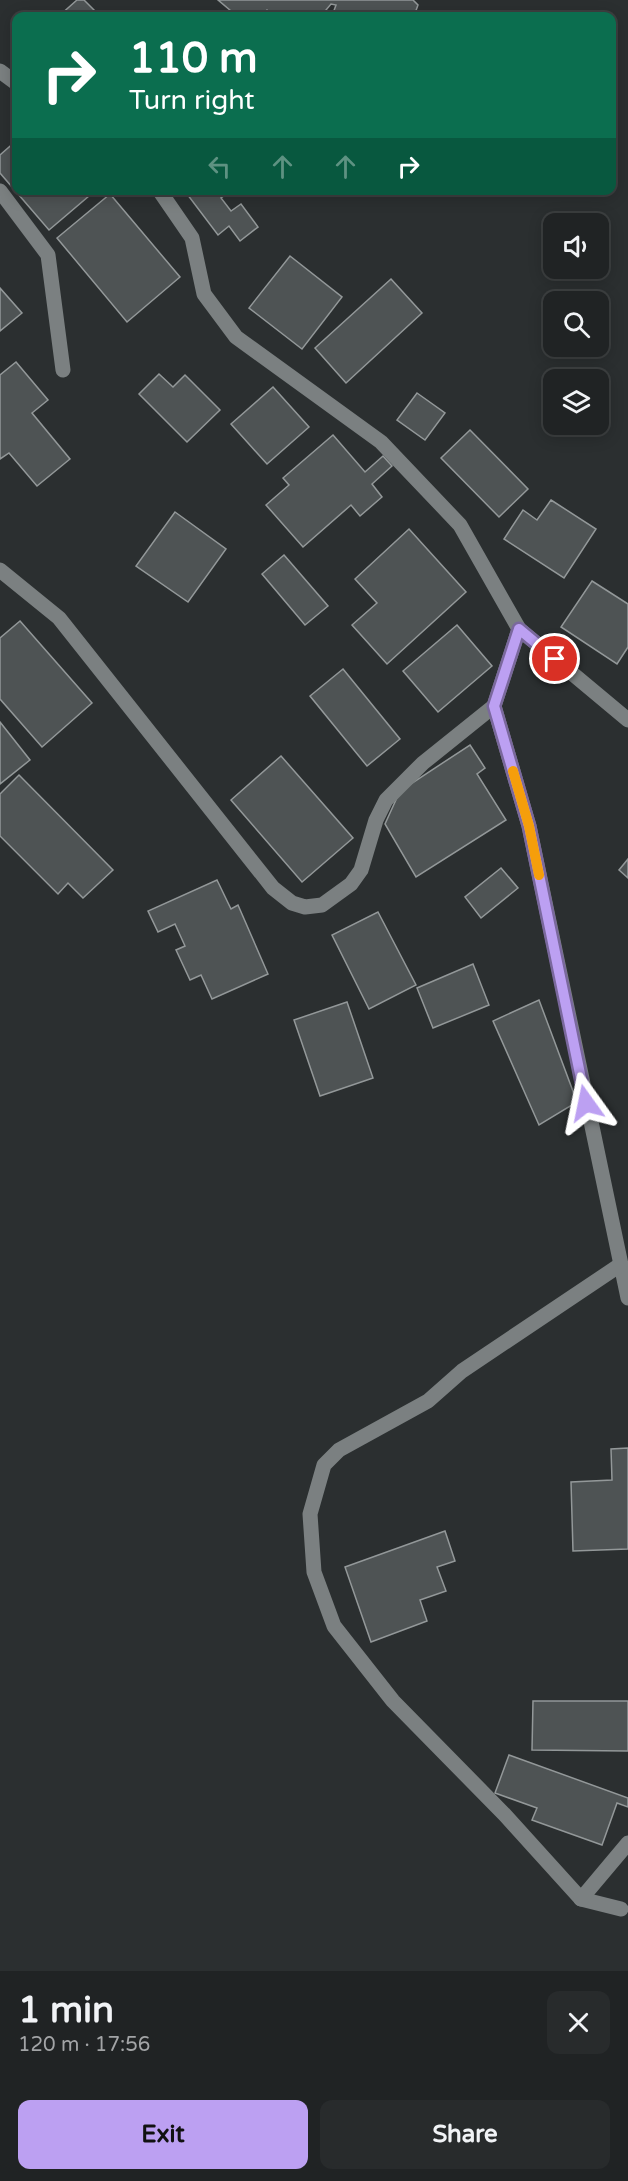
<!DOCTYPE html>
<html lang="en">
<head>
<meta charset="utf-8">
<style>
	body { margin:0; font-family:"Varela Round",sans-serif; background:#282b2c; color:#f1f3f6; height:100vh; display:flex; flex-direction:column; font-size:22px; white-space:nowrap }
	* { box-sizing:border-box; margin:0 }
	p { font-size:20px; color:#a2a4a6 }
	.icon { flex:none; width:33px; height:33px; fill:none; stroke:currentColor; stroke-width:2; stroke-linecap:round; stroke-linejoin:round }
	.map { position:relative; height:1971px; overflow:hidden }
	.panel { display:flex; flex-direction:column; background:#202324; flex:1 }
	.panel>* { flex:none }
	.hud { position:absolute; left:12px; top:12px; width:604px; height:183px; border-radius:12px; box-shadow:0 3px 15px #0003,0 0 0 2px #3d4041; background:#0b6e4f; color:#fff; overflow:hidden }
	.fabs { position:absolute; left:543px; top:213px; display:grid; gap:12px }
	.fabs a { display:grid; place-items:center; width:66px; height:66px; border-radius:12px; background:#202324; box-shadow:0 3px 15px #0003,0 0 0 2px #3d4041; font-size:30px }
	.pin { position:absolute; display:grid; place-items:center; width:51px; height:51px; color:#fff; margin:-26px; border:3px solid #fff; border-radius:50%; box-shadow:0 2px 6px #0007 }
	.me { position:absolute; width:66px; margin:-33px; rotate:348deg; stroke-linejoin:round; filter:drop-shadow(0 0 4px #0008) }
	.turn { display:flex; align-items:center; gap:21px; height:126px; padding:0 18px; font-size:27px }
	.turn .icon { width:78px; height:78px; stroke-width:2.5 }
	.turn b { display:block; font-size:42px; line-height:51px }
	.lanes { display:flex; align-items:center; height:57px; padding:0 18px; background:#0003; justify-content:center; gap:30px; direction:ltr }
	.lanes .off { opacity:.35 }
	.round { display:grid; place-items:center; flex:none; width:63px; height:63px; border-radius:12px; background:#282b2c }
	.summary { display:flex; align-items:center; justify-content:space-between; height:102px; padding:0 18px }
	h1 { font-size:36px; font-weight:700; line-height:45px }
	.action { display:flex; gap:12px; margin-top:auto; padding:12px 18px }
	.action a { flex:1; height:69px; border-radius:12px; background:#bca0f2; color:#111; font-size:24px; font-weight:700; line-height:69px; text-align:center }
	.action a+a { background:#282b2c; color:#f1f3f6 }
	.map>svg:first-child { display:block }
	.building { fill:#4e5354; stroke:#939899; stroke-width:1.5 }
	.lines { fill:none; stroke-linecap:round; stroke-linejoin:round }
	.minor { stroke:#7b8081; stroke-width:15 }
	.route-casing { stroke:#7a689d; stroke-width:15 }
	.route { stroke:#bca0f2; stroke-width:10 }
	.slow { stroke:#f59e0b; stroke-width:10 }
</style>
</head>
<body>
<div class="map">
<svg width="628" height="1971" viewBox="0 0 628 1971">
	<rect width="100%" height="100%" fill="#2b2f30"/>
	<g class="building">
		<path d="M77,0H84L100,16H59Z"/>
		<path d="M218,0H413L418,5L414,16H332L336,5L331,4L321,16H275L267,10L261,16H237Z"/>
		<path d="M16,141V190H96L49,230L0,173V155Z"/>
		<path d="M184,190H232L221,198L231,211L241,204L258,227L240,241L229,226L218,235Z"/>
		<path d="M110,194L180,277L127,322L57,238Z"/>
		<path d="M290,256L342,297L302,349L249,308Z"/>
		<path d="M391,279L422,313L346,383L315,348Z"/>
		<path d="M0,288L22,313L0,331Z"/>
		<path d="M16,362L48,400L32,413L70,459L37,486L9,453L0,459V375Z"/>
		<path d="M159,374L173,387L185,375L220,410L187,442L139,394Z"/>
		<path d="M273,387L309,427L267,464L231,424Z"/>
		<path d="M417,393L445,413L425,440L397,420Z"/>
		<path d="M470,430L528,489L499,517L441,458Z"/>
		<path d="M333,435L365,472L383,456L392,466L372,484L382,497L360,516L351,505L303,547L266,505L289,485L283,478Z"/>
		<path d="M551,500L596,529L564,578L504,539L523,510L537,520Z"/>
		<path d="M175,512L226,549L188,602L136,566Z"/>
		<path d="M409,529L466,592L387,664L352,625L377,603L355,579Z"/>
		<path d="M284,555L328,606L305,625L262,574Z"/>
		<path d="M592,581L628,604V647L617,664L561,627Z"/>
		<path d="M20,621L92,703L42,747L0,699V638Z"/>
		<path d="M457,625L492,666L438,712L403,671Z"/>
		<path d="M343,669L400,739L367,766L310,696Z"/>
		<path d="M0,722L30,760L0,784Z"/>
		<path d="M470,745L485,768L477,774L506,820L416,877L385,824L400,791Z"/>
		<path d="M281,756L353,838L302,882L231,800Z"/>
		<path d="M19,775L113,870L83,898L68,883L58,894L0,836V794Z"/>
		<path d="M628,859V878L619,870Z"/>
		<path d="M501,868L518,888L481,918L465,897Z"/>
		<path d="M217,880L231,909L238,905L268,974L212,999L201,975L190,980L176,950L185,946L175,924L158,932L148,911Z"/>
		<path d="M378,912L416,985L369,1009L332,935Z"/>
		<path d="M473,964L489,1005L433,1028L417,988Z"/>
		<path d="M539,1000L577,1102L539,1125L493,1021Z"/>
		<path d="M347,1002L373,1078L320,1096L294,1020Z"/>
		<path d="M628,1448V1549L573,1551L571,1482L612,1480L611,1449Z"/>
		<path d="M445,1531L455,1561L437,1567L446,1591L420,1600L427,1621L371,1642L345,1567Z"/>
		<path d="M533,1701H628V1751L532,1750Z"/>
		<path d="M509,1755L628,1798V1807L617,1803L602,1845L532,1820L537,1808L495,1793Z"/>
	</g>
	<g class="lines">
		<g class="minor">
			<path d="M0,71L16,83"/>
			<path d="M159,190L192,238L204,294L236,337L381,442L460,525L519,629L628,720"/>
			<path d="M0,191L48,255L63,370"/>
			<path d="M0,570L59,618L273,888L292,903L305,907L322,905L351,884L361,870L376,820L386,800L423,763L494,706L519,629"/>
			<path d="M494,706L529,826L628,1298"/>
			<path d="M620,1265L462,1371L428,1401L339,1450L324,1465L310,1514L314,1572L334,1626L393,1701L505,1815L581,1899L621,1909"/>
			<path d="M581,1899L628,1843"/>
		</g>
	</g>
	<g class="lines">
		<defs>
			<path id="route" d="M555,659L519,629L494,706L529,826L586,1103"/>
		</defs>
		<use href="#route" class="route-casing"/>
		<use href="#route" class="route"/>
		<path class="slow" d="M513,771L529,826L539,875"/>
	</g>
</svg>
<div class="fabs">
<a><svg class="icon" aria-label="sound" viewBox="0 0 24 24"><path d="M4 9h4l5-4v14l-5-4H4zM17 9q2 3 0 6"/></svg></a>
<a><svg class="icon" aria-label="search" viewBox="0 0 24 24"><circle cx="10" cy="10" r="6"/><path d="M15 15l6 6"/></svg></a>
<a><svg class="icon" aria-label="layers" viewBox="0 0 24 24"><path d="M12 4l9 5-9 5-9-5zM3 14l9 5 9-5"/></svg></a>
</div>
<div class="pin" style="left:555px;top:659px;background:#d93025"><svg class="icon" aria-label="arrive" viewBox="0 0 24 24"><path d="M6 21V4h12l-3 4 3 4H6"/></svg></div>
<svg class="me" style="left:586px;top:1103px" viewBox="-20 -20 40 40"><path d="M0-17L14 15 0 8-14 15z" fill="#bca0f2" stroke="#fff" stroke-width="4"/></svg>
<div class="hud">
<div class="turn"><svg class="icon" aria-label="right" viewBox="0 0 24 24"><path d="M7 20v-9h11M14 6l5 5-5 5"/></svg><div><b>110 m</b>Turn right</div></div>
<div class="lanes"><svg class="icon off" aria-label="left" viewBox="0 0 24 24"><path d="M17 20v-9H6M10 6l-5 5 5 5"/></svg><svg class="icon off" aria-label="ahead" viewBox="0 0 24 24"><path d="M12 20V5M6 11l6-6 6 6"/></svg><svg class="icon off" aria-label="ahead" viewBox="0 0 24 24"><path d="M12 20V5M6 11l6-6 6 6"/></svg><svg class="icon" aria-label="right" viewBox="0 0 24 24"><path d="M7 20v-9h11M14 6l5 5-5 5"/></svg></div>
</div>
</div>
<section class="panel">
<div class="summary"><div><h1>1 min</h1><p>120 m · 17:56</p></div><a class="round"><svg class="icon" aria-label="close" viewBox="0 0 24 24"><path d="M6 6l12 12M18 6L6 18"/></svg></a></div>
<div class="action"><a>Exit</a><a>Share</a></div>
</section>
</body>
</html>
